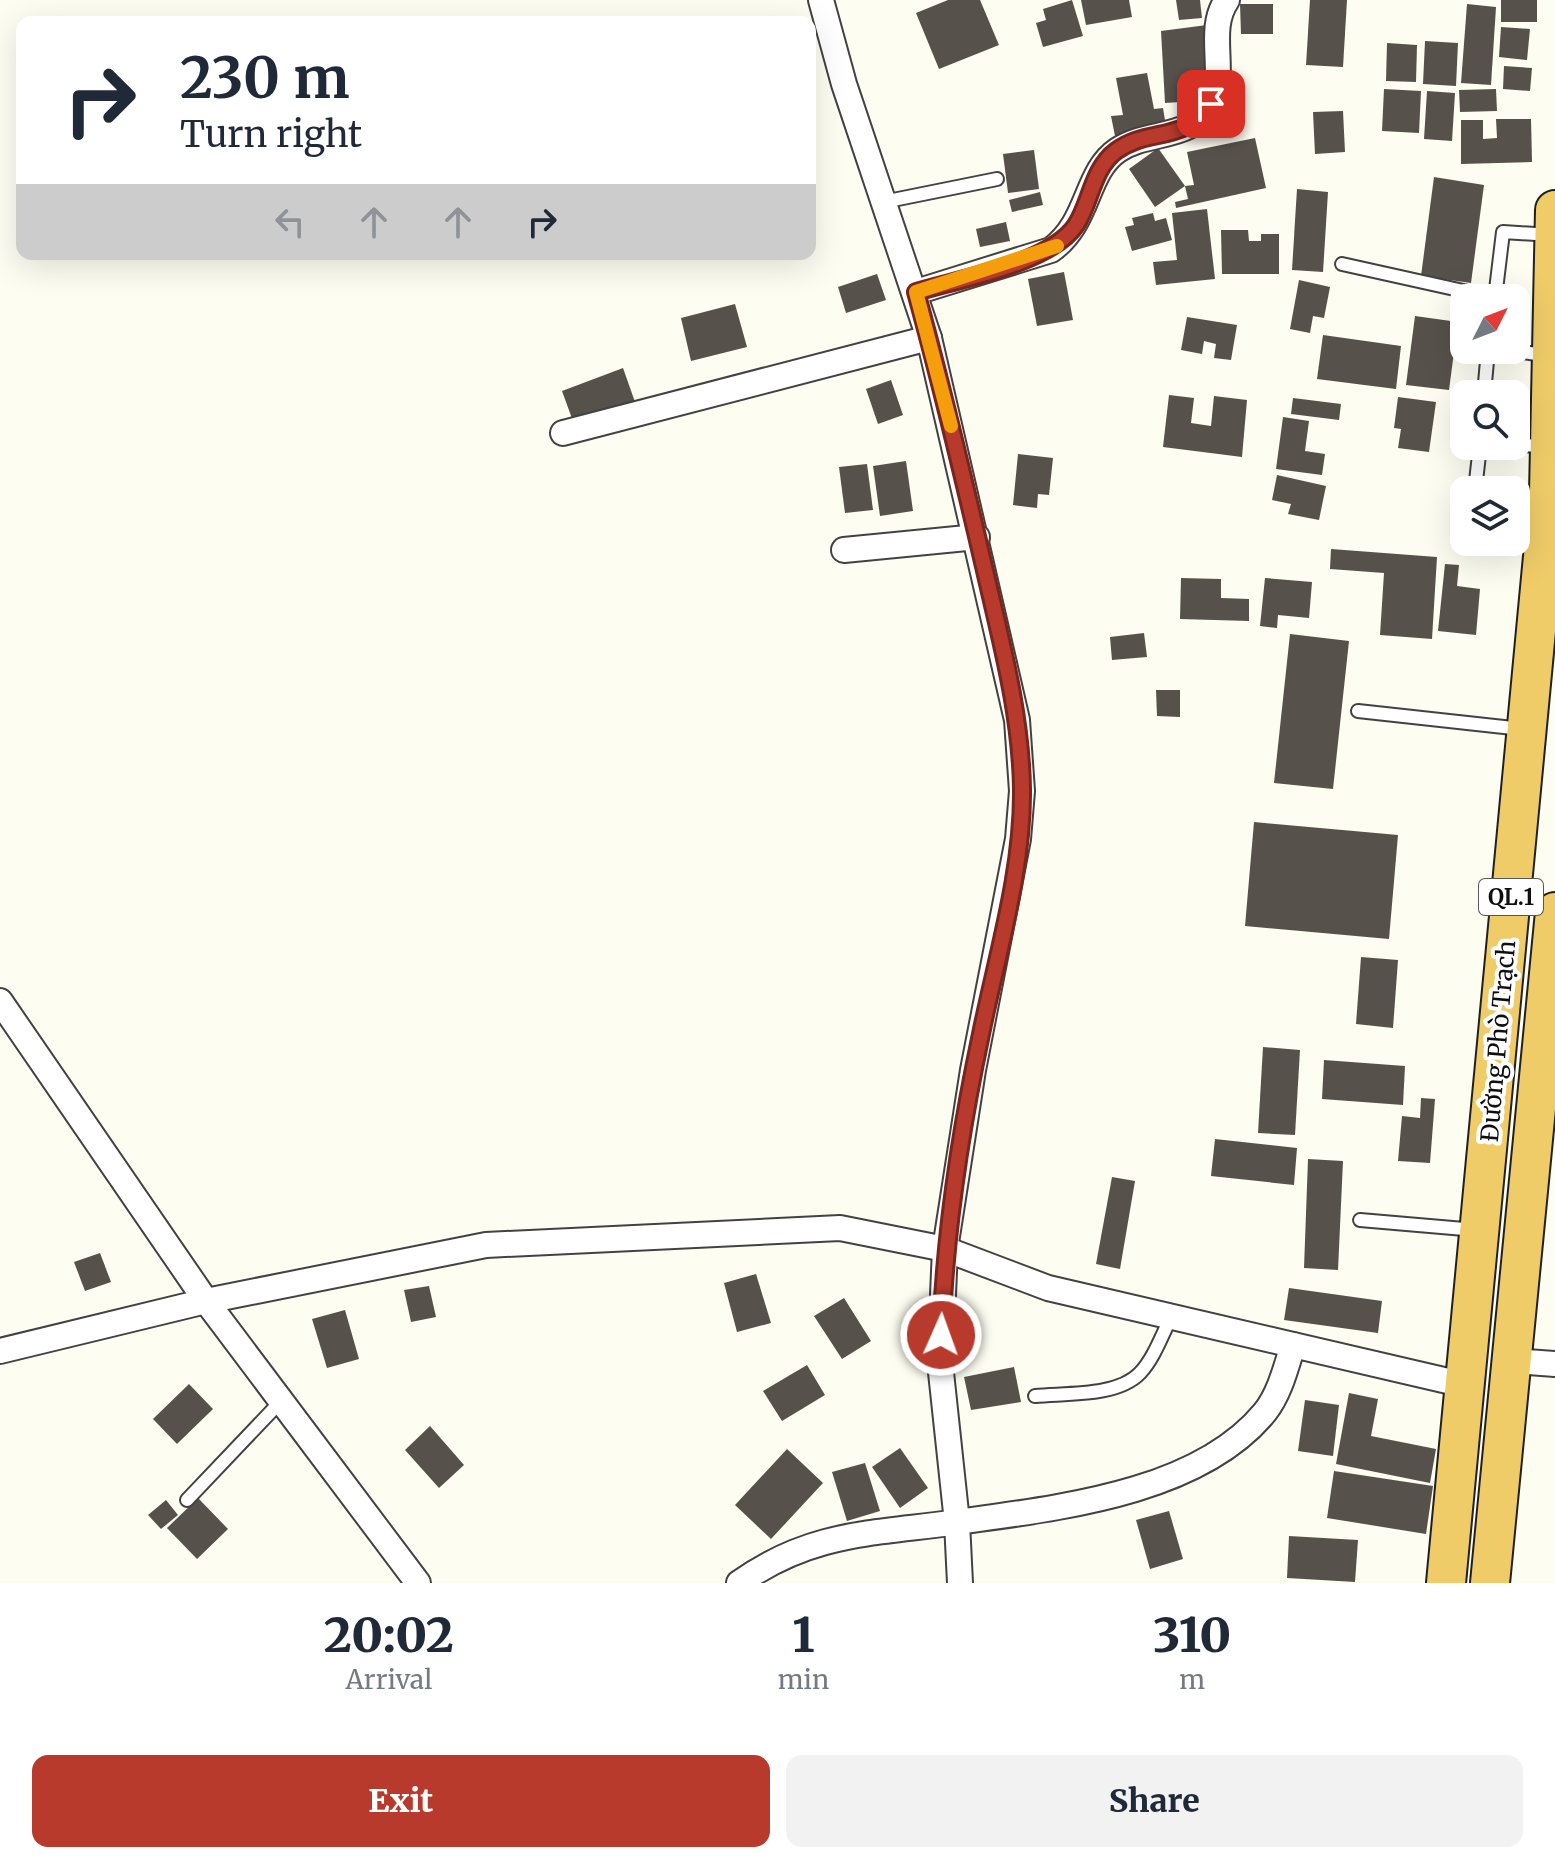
<!DOCTYPE html>
<html lang="en">
<head>
<meta charset="utf-8">
<style>
	body { margin:0; font-family:Merriweather,serif; background:#f2f2f3; color:#1f2937; height:100vh; display:flex; flex-direction:column; font-size:30px; white-space:nowrap }
	* { box-sizing:border-box; margin:0 }
	p { font-size:26px; color:#747a83 }
	.icon { flex:none; width:44px; height:44px; fill:none; stroke:currentColor; stroke-width:2; stroke-linecap:round; stroke-linejoin:round }
	.map { position:relative; height:1583px; overflow:hidden }
	.drawer { display:flex; flex-direction:column; background:#fff; flex:1 }
	.drawer>* { flex:none }
	.banner { position:absolute; left:16px; top:16px; width:800px; height:244px; border-radius:16px; box-shadow:0 8px 32px #0002; background:#fff; color:#1f2937; overflow:hidden }
	.needle { width:52px; rotate:48deg }
	.controls { position:absolute; left:1450px; top:284px; display:grid; gap:16px }
	.controls a { display:grid; place-items:center; width:80px; height:80px; border-radius:16px; background:#fff; box-shadow:0 8px 32px #0002; font-size:40px }
	.pin { position:absolute; display:grid; place-items:center; width:68px; height:68px; color:#fff; margin:-34px; border-radius:16px; box-shadow:0 4px 12px #0006 }
	.me { position:absolute; width:88px; margin:-44px; rotate:2deg; stroke-linejoin:round; filter:drop-shadow(0 0 6px #0008) }
	.turn { display:flex; align-items:center; gap:28px; height:168px; padding:0 32px; font-size:36px }
	.turn .icon { width:104px; height:104px; stroke-width:2.5 }
	.turn b { display:block; font-size:56px; line-height:68px }
	.lanes { display:flex; align-items:center; height:76px; padding:0 32px; background:#0003; justify-content:center; gap:40px; direction:ltr }
	.lanes .off { opacity:.35 }
	.eta { display:flex; justify-content:space-evenly; align-items:center; height:136px; text-align:center }
	.eta b { font-size:48px; font-weight:800; line-height:56px }
	.action { display:flex; gap:16px; margin-top:auto; padding:16px 32px }
	.action a { flex:1; height:92px; border-radius:16px; background:#b83a2d; color:#fff; font-size:32px; font-weight:800; line-height:92px; text-align:center }
	.action a+a { background:#f2f2f3; color:#1f2937 }
	.map>svg:first-child { display:block }
	.building { fill:#57514b }
	.lines { fill:none; stroke-linecap:round; stroke-linejoin:round }
	.service-casing { stroke:#424242; stroke-width:16 }
	.minor-casing { stroke:#424242; stroke-width:28 }
	.trunk-casing { stroke:#202020; stroke-width:42 }
	.service { stroke:#fff; stroke-width:12 }
	.minor { stroke:#fff; stroke-width:24 }
	.trunk { stroke:#efcc68; stroke-width:38 }
	.route-casing { stroke:#78261d; stroke-width:20 }
	.route { stroke:#b83a2d; stroke-width:14 }
	.slow { stroke:#f59e0b; stroke-width:14 }
	.labels { text-anchor:middle; dominant-baseline:central; stroke-width:8; stroke-linejoin:round; paint-order:stroke }
	.shield { fill:#fff; stroke:#575757; stroke-width:2 }
	.shield-label { font-size:22px; font-weight:bold; fill:#0f0f0f }
	.street-label { font-size:24px; fill:#0f0f0f; stroke:#fff }
</style>
</head>
<body>
<div class="map">
<svg width="1555" height="1583" viewBox="0 0 1555 1583">
	<rect width="100%" height="100%" fill="#fefdf1"/>
	<g class="building">
		<path d="M948,0H980L999,45L939,69L916,13Z"/>
		<path d="M1072,0L1083,36L1043,47L1036,23L1046,20L1043,9Z"/>
		<path d="M1081,0H1129L1132,17L1086,25Z"/>
		<path d="M1176,0H1200L1202,18L1179,20Z"/>
		<path d="M1310,0H1347L1343,67L1306,65Z"/>
		<rect x="1501" y="0" width="36" height="22"/>
		<path d="M1240,4H1273V34H1241Z"/>
		<path d="M1467,4L1496,7L1491,85L1461,83Z"/>
		<path d="M1207,25L1211,100L1165,103L1161,31Z"/>
		<path d="M1501,27L1530,29L1527,60L1499,57Z"/>
		<path d="M1425,41L1458,43L1456,86L1423,84Z"/>
		<path d="M1387,43L1417,45L1416,82L1386,81Z"/>
		<path d="M1504,66L1532,68L1530,91L1503,89Z"/>
		<path d="M1147,73L1154,109L1163,108L1167,132L1116,141L1111,116L1123,115L1116,78Z"/>
		<path d="M1384,89L1421,91L1419,133L1382,131Z"/>
		<path d="M1496,89L1497,111L1460,112L1459,90Z"/>
		<path d="M1427,91L1455,93L1452,141L1424,139Z"/>
		<path d="M1343,111L1345,152L1315,154L1313,112Z"/>
		<path d="M1496,119H1531L1532,162L1461,164V120H1483V139L1497,138Z"/>
		<path d="M1255,138L1266,188L1176,208L1175,202L1188,199L1185,186L1194,185L1187,152Z"/>
		<path d="M1158,148L1185,186L1155,207L1129,169Z"/>
		<path d="M1034,150L1039,189L1008,193L1003,154Z"/>
		<path d="M1434,177L1484,185L1471,283L1421,276Z"/>
		<path d="M1297,189L1328,192L1323,272L1292,270Z"/>
		<path d="M1040,192L1043,205L1012,212L1009,200Z"/>
		<path d="M1207,209L1215,279L1156,285L1153,262L1177,260L1172,213Z"/>
		<path d="M1153,213L1155,221L1166,218L1172,240L1132,251L1125,227L1134,225L1132,218Z"/>
		<path d="M1006,222L1010,241L980,247L976,229Z"/>
		<path d="M1221,230H1248L1249,241H1261V234H1279V274H1222Z"/>
		<path d="M1064,272L1073,320L1037,326L1028,279Z"/>
		<path d="M877,274L886,300L846,313L838,287Z"/>
		<path d="M1299,280L1330,287L1324,318L1313,316L1310,333L1290,329Z"/>
		<path d="M735,304L747,347L691,361L681,318Z"/>
		<path d="M1415,316L1458,322L1449,390L1406,385Z"/>
		<path d="M1187,317L1237,325L1231,360L1214,358L1216,344L1204,341L1202,354L1181,350Z"/>
		<path d="M1323,335L1401,346L1396,389L1317,379Z"/>
		<path d="M623,368L635,402L574,424L562,391Z"/>
		<path d="M891,380L903,415L878,424L866,389Z"/>
		<path d="M1169,395L1194,398L1191,423L1211,426L1214,396L1247,400L1242,457L1163,447Z"/>
		<path d="M1398,397L1436,402L1429,452L1398,448L1401,429L1394,428Z"/>
		<path d="M1293,398L1341,404L1339,420L1291,414Z"/>
		<path d="M1283,417L1309,421L1305,451L1325,454L1322,475L1276,469Z"/>
		<path d="M1018,454L1053,458L1049,495L1038,494L1037,508L1013,505Z"/>
		<path d="M906,461L913,511L880,516L873,466Z"/>
		<path d="M867,464L873,510L845,513L839,467Z"/>
		<path d="M1277,475L1326,486L1319,520L1288,514L1291,504L1272,500Z"/>
		<path d="M1331,549L1437,557L1432,639L1380,635L1384,573L1330,569Z"/>
		<path d="M1445,564L1459,565L1457,586L1480,589L1476,635L1438,631Z"/>
		<path d="M1181,578L1221,579V598L1249,599V621L1180,619Z"/>
		<path d="M1265,578L1312,582L1309,618L1278,615L1277,628L1260,626Z"/>
		<path d="M1144,633L1147,657L1112,660L1110,637Z"/>
		<path d="M1290,634L1349,641L1333,789L1274,783Z"/>
		<path d="M1156,690H1180V717L1157,716Z"/>
		<path d="M1254,822L1398,835L1389,939L1245,926Z"/>
		<path d="M1361,957L1398,960L1393,1028L1356,1024Z"/>
		<path d="M1263,1047L1300,1050L1295,1135L1258,1133Z"/>
		<path d="M1324,1060L1405,1066L1403,1105L1322,1099Z"/>
		<path d="M1421,1098L1435,1099L1430,1163L1398,1161L1402,1116L1420,1118Z"/>
		<path d="M1215,1139L1297,1148L1294,1185L1211,1176Z"/>
		<path d="M1308,1159L1343,1161L1338,1270L1304,1268Z"/>
		<path d="M1112,1177L1135,1181L1120,1269L1096,1264Z"/>
		<path d="M100,1253L111,1282L85,1291L74,1262Z"/>
		<path d="M756,1274L771,1323L737,1332L724,1283Z"/>
		<path d="M429,1286L436,1317L411,1322L404,1290Z"/>
		<path d="M1289,1288L1382,1301L1378,1333L1284,1320Z"/>
		<path d="M844,1298L871,1341L842,1359L814,1316Z"/>
		<path d="M345,1310L359,1359L327,1368L312,1319Z"/>
		<path d="M807,1365L825,1395L782,1421L763,1391Z"/>
		<path d="M1014,1367L1021,1402L971,1410L964,1377Z"/>
		<path d="M189,1384L213,1409L177,1444L153,1419Z"/>
		<path d="M1349,1393L1378,1399L1371,1436L1436,1449L1430,1483L1336,1464Z"/>
		<path d="M1305,1400L1339,1405L1333,1456L1298,1451Z"/>
		<path d="M430,1426L464,1465L439,1488L405,1450Z"/>
		<path d="M900,1448L928,1488L900,1508L872,1467Z"/>
		<path d="M787,1449L823,1483L771,1539L735,1505Z"/>
		<path d="M865,1463L880,1511L847,1521L832,1472Z"/>
		<path d="M1334,1471L1433,1486L1426,1534L1327,1518Z"/>
		<path d="M198,1498L228,1529L197,1559L167,1528Z"/>
		<path d="M166,1500L178,1515L161,1529L148,1515Z"/>
		<path d="M1169,1511L1183,1559L1150,1569L1136,1520Z"/>
		<path d="M1289,1536L1358,1540L1355,1582L1287,1578Z"/>
	</g>
	<g class="lines">
		<defs>
			<g id="service">
				<path d="M883,202L997,179"/>
				<path d="M1342,264L1495,298"/>
				<path d="M1495,298L1503,232L1551,235"/>
				<path d="M1511,350L1549,356"/>
				<path d="M1484,394L1488,350"/>
				<path d="M1516,445L1545,446"/>
				<path d="M1475,490L1480,446"/>
				<path d="M1358,711L1522,729"/>
				<path d="M1360,1220L1476,1230"/>
				<path d="M1035,1396C1066,1393 1117,1397 1140,1373C1154,1358 1162,1335 1171,1317"/>
				<path d="M187,1500L283,1399"/>
			</g>
			<g id="minor">
				<path d="M821,0L844,84L929,338L1017,720L1022,791L1018,839L973,1070L945,1249L940,1363L957,1522L960,1583"/>
				<path d="M916,292L1051,250C1090,222 1085,172 1118,150C1149,129 1194,142 1212,101C1227,70 1206,30 1227,0"/>
				<path d="M563,433L929,338"/>
				<path d="M844,550L977,537"/>
				<path d="M0,1001L206,1301L418,1583"/>
				<path d="M0,1351L206,1301L486,1245L840,1228L945,1249L1048,1288L1465,1385"/>
				<path d="M1512,1361L1555,1364"/>
				<path d="M739,1583C812,1531 874,1534 958,1522C1056,1508 1198,1494 1265,1412C1280,1393 1286,1367 1293,1345"/>
			</g>
			<g id="trunk">
				<path d="M1446,1583L1549,493L1555,210"/>
				<path d="M1490,1583L1555,912"/>
			</g>
		</defs>
		<use href="#service" class="service-casing"/>
		<use href="#minor" class="minor-casing"/>
		<use href="#trunk" class="trunk-casing"/>
		<use href="#service" class="service"/>
		<use href="#minor" class="minor"/>
		<use href="#trunk" class="trunk"/>
	</g>
	<g class="lines">
		<defs>
			<path id="route" d="M941,1335C945,1234 960,1133 981,1034C997,955 1023,871 1022,789C1021,716 1002,645 986,575C964,480 942,386 916,292C959,279 1051,263 1076,225C1091,202 1092,169 1116,151C1149,127 1183,144 1211,104"/>
		</defs>
		<use href="#route" class="route-casing"/>
		<use href="#route" class="route"/>
		<path class="slow" d="M951,426L916,292L1057,246"/>
	</g>
	<g class="labels">
		<rect class="shield" x="1479" y="879" width="64" height="36" rx="6"/>
		<g class="shield-label">
			<text x="1511" y="897">QL.1</text>
		</g>
		<g class="street-label">
			<text transform="translate(1498 1041) rotate(-85)">Đường Phò Trạch</text>
		</g>
	</g>
</svg>
<div class="controls">
<a><svg class="needle" viewBox="-14 -14 28 28"><path d="M0-13l5 13h-10z" fill="#e53935"/><path d="M0 13l5-13h-10z" fill="#747a83"/></svg></a>
<a><svg class="icon" aria-label="search" viewBox="0 0 24 24"><circle cx="10" cy="10" r="6"/><path d="M15 15l6 6"/></svg></a>
<a><svg class="icon" aria-label="layers" viewBox="0 0 24 24"><path d="M12 4l9 5-9 5-9-5zM3 14l9 5 9-5"/></svg></a>
</div>
<div class="pin" style="left:1211px;top:104px;background:#d93025"><svg class="icon" aria-label="arrive" viewBox="0 0 24 24"><path d="M6 21V4h12l-3 4 3 4H6"/></svg></div>
<svg class="me" style="left:941px;top:1335px" viewBox="-20 -20 40 40"><circle r="17" fill="#b83a2d" stroke="#fff" stroke-width="3"/><path d="M0-11L8 9 0 5-8 9z" fill="#fff"/></svg>
<div class="banner">
<div class="turn"><svg class="icon" aria-label="right" viewBox="0 0 24 24"><path d="M7 20v-9h11M14 6l5 5-5 5"/></svg><div><b>230 m</b>Turn right</div></div>
<div class="lanes"><svg class="icon off" aria-label="left" viewBox="0 0 24 24"><path d="M17 20v-9H6M10 6l-5 5 5 5"/></svg><svg class="icon off" aria-label="ahead" viewBox="0 0 24 24"><path d="M12 20V5M6 11l6-6 6 6"/></svg><svg class="icon off" aria-label="ahead" viewBox="0 0 24 24"><path d="M12 20V5M6 11l6-6 6 6"/></svg><svg class="icon" aria-label="right" viewBox="0 0 24 24"><path d="M7 20v-9h11M14 6l5 5-5 5"/></svg></div>
</div>
</div>
<section class="drawer">
<div class="eta">
<div><b>20:02</b><p>Arrival</p></div>
<div><b>1</b><p>min</p></div>
<div><b>310</b><p>m</p></div>
</div>
<div class="action"><a>Exit</a><a>Share</a></div>
</section>
</body>
</html>
